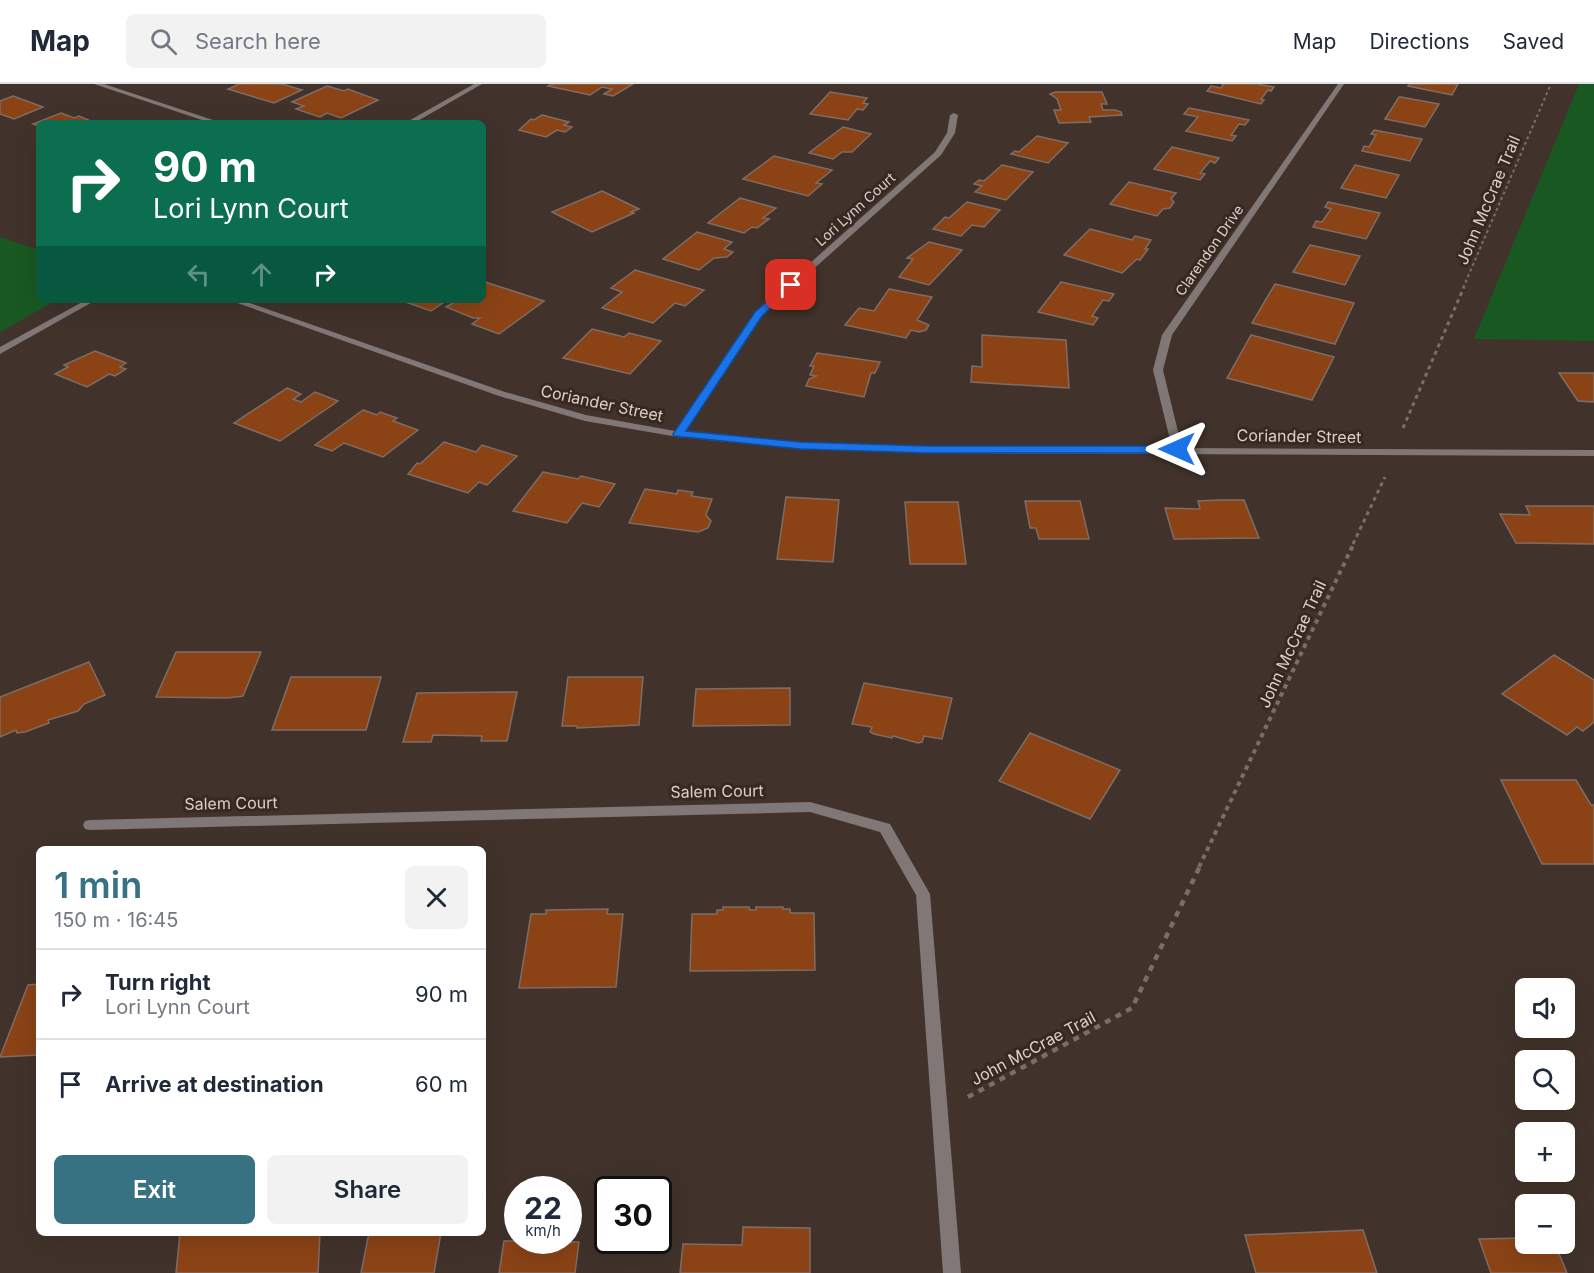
<!DOCTYPE html>
<html lang="en">
<head>
<meta charset="utf-8">
<style>
	body { margin:0; font-family:Inter,sans-serif; background:#f2f2f3; color:#1f2937; height:100vh; display:flex; flex-direction:column; font-size:22px; white-space:nowrap }
	* { box-sizing:border-box; margin:0 }
	p { font-size:20px; color:#747a83 }
	.icon { flex:none; width:33px; height:33px; fill:none; stroke:currentColor; stroke-width:2; stroke-linecap:round; stroke-linejoin:round }
	.map { position:relative; flex:1; overflow:hidden }
	.panel { position:absolute; left:36px; top:762px; width:450px; height:390px; display:flex; flex-direction:column; background:#fff; border-radius:9px; box-shadow:0 6px 24px #0002 }
	.panel>* { flex:none }
	.hud { position:absolute; left:36px; top:36px; width:450px; height:183px; border-radius:9px; box-shadow:0 6px 24px #0002; background:#0b6e4f; color:#fff; overflow:hidden }
	.fabs { position:absolute; left:1515px; top:894px; display:grid; gap:12px }
	.fabs a { display:grid; place-items:center; width:60px; height:60px; border-radius:9px; background:#fff; box-shadow:0 6px 24px #0002; font-size:30px }
	.speed { position:absolute; left:504px; top:1092px; display:flex; gap:12px; font-size:30px; font-weight:700; text-align:center }
	.speed>* { display:grid; place-content:center; width:78px; height:78px; border-radius:50%; background:#fff; box-shadow:0 6px 24px #0002; line-height:1 }
	.speed small { font-size:15px; font-weight:400 }
	.speed .limit { border:3px solid #111; border-radius:9px; background:#fff; color:#111 }
	.pin { position:absolute; display:grid; place-items:center; width:51px; height:51px; color:#fff; margin:-26px; border-radius:12px; box-shadow:0 3px 9px #0006 }
	.me { position:absolute; width:66px; margin:-33px; rotate:270deg; stroke-linejoin:round; filter:drop-shadow(0 0 4px #0008) }
	.turn { display:flex; align-items:center; gap:21px; height:126px; padding:0 18px; font-size:27px }
	.turn .icon { width:78px; height:78px; stroke-width:2.5 }
	.turn b { display:block; font-size:42px; line-height:51px }
	.lanes { display:flex; align-items:center; height:57px; padding:0 18px; background:#0003; justify-content:center; gap:30px; direction:ltr }
	.lanes .off { opacity:.35 }
	.round { display:grid; place-items:center; flex:none; width:63px; height:63px; border-radius:9px; background:#f2f2f3 }
	.summary { display:flex; align-items:center; justify-content:space-between; height:102px; padding:0 18px }
	h1 { font-size:36px; font-weight:600; line-height:45px; color:#367281 }
	.button { display:flex; gap:12px; margin-top:auto; padding:12px 18px }
	.button a { flex:1; height:69px; border-radius:9px; background:#367281; color:#fff; font-size:24px; font-weight:600; line-height:69px; text-align:center }
	.button a+a { background:#f2f2f3; color:#1f2937 }
	ul { padding:0; list-style:none }
	li { display:flex; align-items:center; gap:18px; height:90px; padding:0 18px; border-top:2px solid #e0e1e3 }
	li div { flex:1 }
	li b { display:block; font-size:22px }
	li em { font-style:normal }
	header { display:flex; align-items:center; gap:36px; box-sizing:border-box; height:84px; padding:0 30px; background:#fff; border-bottom:2px solid #e0e1e3 }
	header strong { font-size:28px }
	nav { display:flex; gap:33px; margin-inline-start:auto; font-size:21px }
	.search { width:420px; height:54px; background:#f2f2f3; display:flex; align-items:center; gap:15px; box-sizing:border-box; padding:0 21px; border-radius:9px; color:#747a83; font-size:22px }
	.map>svg:first-child { display:block }
	.green { fill:#195921 }
	.building { fill:#8b4316; stroke:#7e6d65; stroke-width:1.5 }
	.lines { fill:none; stroke-linecap:round; stroke-linejoin:round }
	.path-far3 { stroke:#7a6e67; stroke-width:2; stroke-dasharray:3 3; stroke-linecap:butt }
	.path-far2 { stroke:#7a6e67; stroke-width:3; stroke-dasharray:4 4; stroke-linecap:butt }
	.path-far1 { stroke:#7a6e67; stroke-width:4; stroke-dasharray:4.5 4.5; stroke-linecap:butt }
	.path { stroke:#7a6e67; stroke-width:4.5; stroke-dasharray:6 6; stroke-linecap:butt }
	.minor { fill:#807776; fill-rule:evenodd }
	.tertiary { fill:#807776; fill-rule:evenodd }
	.route { fill:#1a73e8; stroke:#114b97; stroke-width:1.5 }
	.labels { text-anchor:middle; dominant-baseline:central; stroke-width:6; stroke-linejoin:round; paint-order:stroke }
	.far-street-label { font-size:14px; fill:#dad0cc; stroke:#372922 }
	.street-label { font-size:16px; fill:#dad0cc; stroke:#372922 }
</style>
</head>
<body>
<header>
<strong>Map</strong>
<div class="search"><svg class="icon" aria-label="search" viewBox="0 0 24 24"><circle cx="10" cy="10" r="6"/><path d="M15 15l6 6"/></svg>Search here</div>
<nav><a>Map</a><a>Directions</a><a>Saved</a></nav>
</header>
<div class="map">
<svg width="1594" height="1189" viewBox="0 0 1594 1189">
	<rect width="100%" height="100%" fill="#41332b"/>
	<g class="green">
		<path d="M1579,0H1594V257L1474,255Z"/>
		<path d="M0,153L39,166V216H57L0,248Z"/>
	</g>
	<g class="building">
		<path d="M239,0H282L302,6L274,19L228,5Z"/>
		<path d="M552,0H633L613,12L604,10L612,5L602,3L590,11L548,2Z"/>
		<path d="M1221,0H1257L1274,3L1271,7L1268,6L1261,15L1264,16L1261,20L1207,7L1211,2L1221,4L1224,0Z"/>
		<path d="M1410,0H1458L1452,11L1408,2Z"/>
		<path d="M327,2L344,7L348,5L378,16L341,34L327,29L320,33L296,25L304,22L292,18Z"/>
		<path d="M830,8L867,14L863,19L868,20L863,26L857,25L848,36L810,30Z"/>
		<path d="M1055,8H1102L1107,20H1101L1103,26H1115L1121,28L1122,31L1089,33L1091,38L1059,39L1054,26H1061L1057,15L1050,10Z"/>
		<path d="M13,12L43,23L14,35L0,30V17Z"/>
		<path d="M1399,13H1401L1439,20L1425,43L1385,35Z"/>
		<path d="M1189,24L1249,36L1245,41L1239,40L1231,51L1236,52L1232,57L1186,47L1198,33L1184,30Z"/>
		<path d="M61,29L74,34L79,32L93,38L39,39V42L33,40Z"/>
		<path d="M542,31L569,38L564,41L572,43L565,48L557,46L546,53L519,46L531,35L534,36Z"/>
		<path d="M843,43L871,50L852,68H842L833,75L809,69Z"/>
		<path d="M1374,46L1422,55L1410,77L1362,67L1364,62L1369,63L1376,51L1371,50Z"/>
		<path d="M1037,52L1068,59L1048,79L1011,70L1015,67L1019,68Z"/>
		<path d="M1172,63L1219,74L1215,79L1210,77L1200,89L1205,90L1200,96L1154,85Z"/>
		<path d="M774,72L832,86L816,99L822,100L808,112L743,95Z"/>
		<path d="M1002,81L1033,88L1006,116L975,108L982,102L974,100L979,96L984,97Z"/>
		<path d="M1355,81L1399,91L1386,114L1341,104Z"/>
		<path d="M1129,98L1176,109L1171,115L1174,118L1170,124L1163,125L1157,132L1110,120Z"/>
		<path d="M602,107L639,125L631,128L634,129L592,148L552,128Z"/>
		<path d="M740,114L776,124L763,134L769,135L757,144L752,143L744,149L708,139Z"/>
		<path d="M967,118L1000,126L984,143L972,141L961,152L933,145L945,133L949,134Z"/>
		<path d="M1328,118L1380,129L1366,155L1313,143L1316,137L1322,138L1331,125L1325,123Z"/>
		<path d="M1090,145L1132,156L1135,152L1151,156L1145,165H1148L1140,176L1137,175L1122,189L1064,171Z"/>
		<path d="M697,148L732,158L724,165L733,168L727,173L714,174L699,186L663,175Z"/>
		<path d="M929,158L962,166L929,201L899,193L913,175L907,174Z"/>
		<path d="M1310,161L1360,172L1345,201L1293,188Z"/>
		<path d="M635,186L704,206L685,222L675,219L653,239L602,224L622,208L611,204Z"/>
		<path d="M485,198L544,217L499,250L472,240L480,234H473L446,223L458,216H483Z"/>
		<path d="M1061,198L1114,210L1109,217L1103,216L1092,232L1098,234L1093,241L1038,228Z"/>
		<path d="M1275,200L1354,219L1335,260L1252,239Z"/>
		<path d="M889,205L932,213L917,236L929,241L926,246L919,248L911,246L906,254L845,241L859,224L874,227Z"/>
		<path d="M400,216H447L431,227Z"/>
		<path d="M592,245L624,253L629,249L661,257L630,290L563,274Z"/>
		<path d="M982,251L1066,256L1069,304L971,298L972,282L982,283Z"/>
		<path d="M1251,251L1334,273L1312,316L1227,294Z"/>
		<path d="M95,267L126,279L120,283L126,285L115,292L109,290L87,303L55,290L68,283L64,281Z"/>
		<path d="M817,269L880,278L875,289H871L864,313L806,302L809,295L816,292L810,291L814,282H810Z"/>
		<path d="M1559,289H1594V318L1578,317Z"/>
		<path d="M287,304L301,310L293,315L301,318L315,308L338,317L280,357L234,339Z"/>
		<path d="M363,326L377,331L380,328L397,334L393,337L418,346L383,373L344,359L332,367L315,361Z"/>
		<path d="M444,358L476,368L482,361L517,372L487,401L479,398L468,409L408,390L417,379L420,380Z"/>
		<path d="M543,388L578,395L581,392L615,400L599,423L582,419L567,439L513,427Z"/>
		<path d="M645,405L677,410L678,406L693,408L691,412L712,415L706,431L711,437L708,444L698,448L629,439Z"/>
		<path d="M786,413L839,416L833,478L777,475Z"/>
		<path d="M1219,416H1244L1259,454L1174,455L1165,424L1200,425L1198,417Z"/>
		<path d="M1025,417H1080L1089,455H1039L1036,444H1030Z"/>
		<path d="M905,418H958L966,480H910Z"/>
		<path d="M1526,422H1594V460L1516,459L1500,430L1530,431Z"/>
		<path d="M176,568H261L243,612L227,614L156,613Z"/>
		<path d="M1554,571L1594,596V638L1583,647L1577,643L1567,651L1502,610Z"/>
		<path d="M89,578L105,611L84,620L78,627L48,636L49,639L25,648L17,649L16,646L0,653V613Z"/>
		<path d="M291,593H381L366,646H272Z"/>
		<path d="M568,593H643L639,641L577,644V642H562Z"/>
		<path d="M864,599L952,614L942,655L924,652L922,658L918,659L893,652L892,654L874,650L870,648L872,643L852,640Z"/>
		<path d="M790,604V641L693,642L696,605Z"/>
		<path d="M517,608L507,657H481L482,652L433,651L431,658H403L417,609Z"/>
		<path d="M1030,649L1120,686L1090,735L999,697Z"/>
		<path d="M1501,696H1576L1591,721H1594V780H1542Z"/>
		<path d="M723,823H749L750,826H756V823H783V825H790V829H814L815,886L690,887L692,830H717V826H723Z"/>
		<path d="M608,825L607,830H623L616,903L519,904L531,830H546V826Z"/>
		<path d="M39,900V971L0,973L28,901Z"/>
		<path d="M743,1143L810,1144V1189H680L683,1160L742,1161Z"/>
		<path d="M1363,1146L1377,1189H1256L1245,1151Z"/>
		<path d="M180,1149H320L318,1189H176Z"/>
		<path d="M369,1149H441L434,1189H361Z"/>
		<path d="M1526,1154V1160H1555L1567,1189H1491L1479,1155Z"/>
		<path d="M504,1157L579,1158L575,1189H499Z"/>
	</g>
	<g class="lines">
		<path class="path-far3" d="M1463,204L1551,0"/>
		<g class="path-far2">
			<path d="M1403,344L1464,203"/>
			<path d="M1353,460L1385,393"/>
		</g>
		<path class="path-far1" d="M1199,783L1354,459"/>
		<path class="path" d="M968,1013L1132,924L1200,782"/>
		<g class="minor">
			<path d="M94,0H104L222,39H211Z"/>
			<path d="M1338,0H1344L1172,251L1163,286L1182,364L1594,366V372L927,369L800,365L678,353L585,337L499,312L229,216H241L505,308L586,331L675,347L755,228L935,68L947,49L950,31L954,29L958,31L955,49L941,71L761,232L684,348L800,359L927,363L1172,364L1153,286L1162,251Z"/>
			<path d="M810,718L890,740L930,810L961,1189H943L916,811L880,748L810,728L90,746L85,745L83,741L85,737L90,736Z"/>
		</g>
		<g class="tertiary">
			<path d="M474,0H482L414,39H405Z"/>
			<path d="M86,216H96L0,270V263Z"/>
		</g>
	</g>
	<path class="route" d="M788,199L796,201L762,232L686,347L800,358L927,362H1177L1183,365L1177,369H927L800,365L674,352L673,350L755,228Z"/>
	<g class="labels">
		<g class="far-street-label">
			<text transform="translate(855 125) rotate(-42)">Lori Lynn Court</text>
			<text transform="translate(1209 166) rotate(-55)">Clarendon Drive</text>
		</g>
		<g class="street-label">
			<text transform="translate(1488 116) rotate(-67)">John McCrae Trail</text>
			<text transform="translate(602 319) rotate(12)">Coriander Street</text>
			<text transform="translate(1299 352) rotate(1)">Coriander Street</text>
			<text transform="translate(1292 560) rotate(-65)">John McCrae Trail</text>
			<text transform="translate(717 707) rotate(-1)">Salem Court</text>
			<text transform="translate(231 719) rotate(-1)">Salem Court</text>
			<text transform="translate(1033 964) rotate(-28)">John McCrae Trail</text>
		</g>
	</g>
</svg>
<div class="fabs">
<a><svg class="icon" aria-label="sound" viewBox="0 0 24 24"><path d="M4 9h4l5-4v14l-5-4H4zM17 9q2 3 0 6"/></svg></a>
<a><svg class="icon" aria-label="search" viewBox="0 0 24 24"><circle cx="10" cy="10" r="6"/><path d="M15 15l6 6"/></svg></a>
<a>+</a>
<a>−</a>
</div>
<div class="speed"><div>22<small>km/h</small></div><div class="limit">30</div></div>
<div class="pin" style="left:791px;top:201px;background:#d93025"><svg class="icon" aria-label="arrive" viewBox="0 0 24 24"><path d="M6 21V4h12l-3 4 3 4H6"/></svg></div>
<svg class="me" style="left:1177px;top:365px" viewBox="-20 -20 40 40"><path d="M0-17L14 15 0 8-14 15z" fill="#1a73e8" stroke="#fff" stroke-width="4"/></svg>
<div class="hud">
<div class="turn"><svg class="icon" aria-label="right" viewBox="0 0 24 24"><path d="M7 20v-9h11M14 6l5 5-5 5"/></svg><div><b>90 m</b>Lori Lynn Court</div></div>
<div class="lanes"><svg class="icon off" aria-label="left" viewBox="0 0 24 24"><path d="M17 20v-9H6M10 6l-5 5 5 5"/></svg><svg class="icon off" aria-label="ahead" viewBox="0 0 24 24"><path d="M12 20V5M6 11l6-6 6 6"/></svg><svg class="icon" aria-label="right" viewBox="0 0 24 24"><path d="M7 20v-9h11M14 6l5 5-5 5"/></svg></div>
</div>
<section class="panel">
<div class="summary"><div><h1>1 min</h1><p>150 m · 16:45</p></div><a class="round"><svg class="icon" aria-label="close" viewBox="0 0 24 24"><path d="M6 6l12 12M18 6L6 18"/></svg></a></div>
<ul>
<li><svg class="icon" aria-label="right" viewBox="0 0 24 24"><path d="M7 20v-9h11M14 6l5 5-5 5"/></svg><div><b>Turn right</b><p>Lori Lynn Court</p></div><em>90 m</em></li>
<li><svg class="icon" aria-label="arrive" viewBox="0 0 24 24"><path d="M6 21V4h12l-3 4 3 4H6"/></svg><div><b>Arrive at destination</b></div><em>60 m</em></li>
</ul>
<div class="button"><a>Exit</a><a>Share</a></div>
</section>
</div>
</body>
</html>
